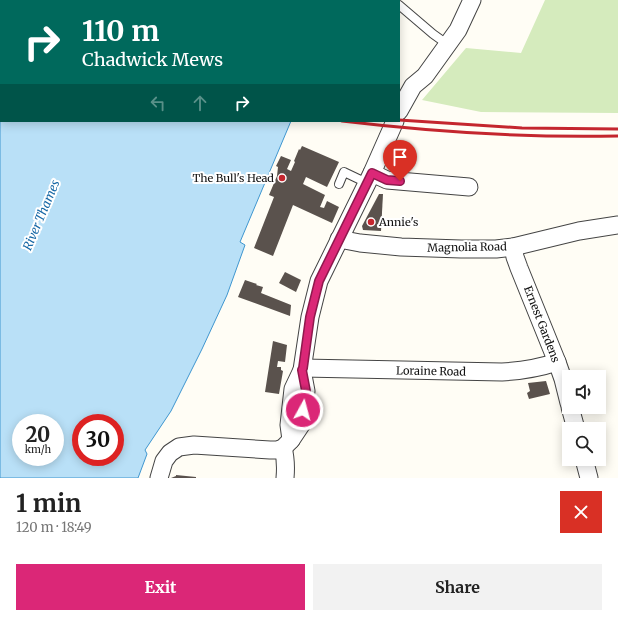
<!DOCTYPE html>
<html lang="en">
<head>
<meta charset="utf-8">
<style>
	body { margin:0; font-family:Merriweather,serif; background:#f2f2f2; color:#222; height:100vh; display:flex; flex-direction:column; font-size:15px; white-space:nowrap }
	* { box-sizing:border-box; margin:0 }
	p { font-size:13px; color:#767676 }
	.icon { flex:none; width:22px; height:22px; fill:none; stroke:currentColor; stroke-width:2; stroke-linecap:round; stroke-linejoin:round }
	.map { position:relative; height:478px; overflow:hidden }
	.details { display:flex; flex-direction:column; background:#fff; flex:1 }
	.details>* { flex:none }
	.hud { position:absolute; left:0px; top:0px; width:400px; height:122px; box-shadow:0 2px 10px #0003; background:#00695c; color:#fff; overflow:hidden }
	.tools { position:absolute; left:562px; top:370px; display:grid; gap:8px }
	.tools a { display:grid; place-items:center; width:44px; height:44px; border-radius:0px; background:#fff; box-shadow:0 2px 10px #0003; font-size:20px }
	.speed { position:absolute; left:12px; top:414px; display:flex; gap:8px; font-size:20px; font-weight:700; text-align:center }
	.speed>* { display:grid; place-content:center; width:52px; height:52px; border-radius:50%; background:#fff; box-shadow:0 2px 10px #0003; line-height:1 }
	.speed small { font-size:10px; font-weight:400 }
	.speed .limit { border:6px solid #d22; background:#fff; color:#111 }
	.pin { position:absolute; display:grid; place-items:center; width:34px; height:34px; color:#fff; margin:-41px -17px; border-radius:50% 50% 50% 0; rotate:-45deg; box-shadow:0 0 4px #0007 }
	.pin .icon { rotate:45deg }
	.me { position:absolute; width:44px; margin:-22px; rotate:7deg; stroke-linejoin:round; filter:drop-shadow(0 0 3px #0008) }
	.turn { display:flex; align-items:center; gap:14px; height:84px; padding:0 16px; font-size:18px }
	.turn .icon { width:52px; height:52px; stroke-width:2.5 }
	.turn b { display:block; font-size:28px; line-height:34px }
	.lanes { display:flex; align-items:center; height:38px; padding:0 16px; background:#0003; justify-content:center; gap:20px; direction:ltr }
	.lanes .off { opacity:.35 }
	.round { display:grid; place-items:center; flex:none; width:42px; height:42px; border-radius:0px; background:#f2f2f2 }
	.overview { display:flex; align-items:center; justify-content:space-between; height:68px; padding:0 16px }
	h1 { font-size:24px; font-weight:700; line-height:30px }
	.action { display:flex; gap:8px; margin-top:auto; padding:8px 16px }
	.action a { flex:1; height:46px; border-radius:0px; background:#db2777; color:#fff; font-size:16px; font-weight:700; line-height:46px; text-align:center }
	.action a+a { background:#f2f2f2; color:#222 }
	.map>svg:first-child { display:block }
	.green { fill:#d5ebbd }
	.water { fill:#b9e0f7; stroke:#3f96cf; fill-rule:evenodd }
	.building { fill:#5a524d }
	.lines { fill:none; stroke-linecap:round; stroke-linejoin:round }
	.lane-casing { stroke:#444; stroke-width:10 }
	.street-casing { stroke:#444; stroke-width:19 }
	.lane { stroke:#fff; stroke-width:8 }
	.street { stroke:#fff; stroke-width:17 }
	.rail { stroke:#c4262e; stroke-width:3 }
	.route-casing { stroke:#8e194d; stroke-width:10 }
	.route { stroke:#db2777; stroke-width:7 }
	.poi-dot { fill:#c4262e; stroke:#fff; stroke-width:1.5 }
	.labels { text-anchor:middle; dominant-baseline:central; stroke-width:4; stroke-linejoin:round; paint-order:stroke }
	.poi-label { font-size:11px; fill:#111; stroke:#fff; text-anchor:end }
	.street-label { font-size:11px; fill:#111; stroke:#fff }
	.water-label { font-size:12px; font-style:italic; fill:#1768a6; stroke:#fff }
</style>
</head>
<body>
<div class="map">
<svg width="618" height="478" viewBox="0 0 618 478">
	<rect width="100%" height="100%" fill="#fffdf5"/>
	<path class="green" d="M545,0H618V113L481,112L422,100L466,48L521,53Z"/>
	<path class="water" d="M0,0H339V1H1V121H291L240,242L245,245L227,295L202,349L171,411L145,450L147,454L138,478H0ZM21,423H55V457H21ZM81,423H115V457H81Z"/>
	<g class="building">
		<path d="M302,146L339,162L327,187L306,177L303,184L325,195L320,207L324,208L327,201L339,207L332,223L293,205L273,256L254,248L274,197L269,195L277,176L278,167L276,166L281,156L291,160L287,169L291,171L295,162L294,161L299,149L300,150Z"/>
		<path d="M379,194H383L381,231L363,230L362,226Z"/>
		<path d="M285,272L301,280L296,292L279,283Z"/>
		<path d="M245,280L257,284L256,285L263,287L261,293L291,305L290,316L238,297Z"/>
		<path d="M273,341L287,345L285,362L278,361L277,367H281V370L283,371L279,394L265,392Z"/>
		<path d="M546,381L550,394L529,399L527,393L530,391L528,383Z"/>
		<path d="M176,475L196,477V478H171L176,476Z"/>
	</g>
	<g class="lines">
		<defs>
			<g id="lane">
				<path d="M399,5L433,34L447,44"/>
				<path d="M339,184L344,172L367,183"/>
			</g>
			<g id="street">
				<path d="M399,111L413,86L425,76L458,30L472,0"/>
				<path d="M372,173L387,180L469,187"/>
				<path d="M339,239L360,243L401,247L461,249H496L513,247L579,231L618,225"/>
				<path d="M513,247L515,257L519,268L557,362L563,379L569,403"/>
				<path d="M303,368L502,372C520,371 539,368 557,362"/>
				<path d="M570,407L576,429"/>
				<path d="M291,440L301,425L306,391L302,370L310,317L319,281L372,173L395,121"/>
				<path d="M283,448C286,459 286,467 285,478"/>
				<path d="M584,459L589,478"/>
				<path d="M159,478L164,461L170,453L179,447L194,445L270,450H277L283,448L291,440L289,425L293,389L302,370"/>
			</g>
		</defs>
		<use href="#lane" class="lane-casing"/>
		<use href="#street" class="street-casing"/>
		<use href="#lane" class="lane"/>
		<use href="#street" class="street"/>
		<g class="rail">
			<path d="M0,66H1"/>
			<path d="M0,74H1"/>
			<path d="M399,120L522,128L618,129"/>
			<path d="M342,121C434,132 526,138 618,136"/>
		</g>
	</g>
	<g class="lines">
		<defs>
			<path id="route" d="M303,410L306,391L302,370L303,368L310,317L319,281L372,173L387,180L400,181"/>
		</defs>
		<use href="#route" class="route-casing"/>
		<use href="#route" class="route"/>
	</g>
	<g class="poi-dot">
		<circle cx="282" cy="178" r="4"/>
		<circle cx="371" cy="222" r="4"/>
	</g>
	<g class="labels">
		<g class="poi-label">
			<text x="274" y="178">The Bull's Head</text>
			<text x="379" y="222" text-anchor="start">Annie's</text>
		</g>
		<g class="street-label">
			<text transform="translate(467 247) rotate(-1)">Magnolia Road</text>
			<text transform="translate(542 324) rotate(69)">Ernest Gardens</text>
			<text transform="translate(431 371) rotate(1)">Loraine Road</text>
		</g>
		<g class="water-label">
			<text transform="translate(41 215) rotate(-67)">River Thames</text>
		</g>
	</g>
</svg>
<div class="tools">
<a><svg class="icon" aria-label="sound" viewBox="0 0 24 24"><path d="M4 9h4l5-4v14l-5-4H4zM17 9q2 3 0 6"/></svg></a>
<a><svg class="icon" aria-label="search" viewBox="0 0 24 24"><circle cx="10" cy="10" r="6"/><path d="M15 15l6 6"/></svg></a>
</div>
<div class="speed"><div>20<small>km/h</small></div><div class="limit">30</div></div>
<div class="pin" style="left:400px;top:181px;background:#d93025"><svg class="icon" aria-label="arrive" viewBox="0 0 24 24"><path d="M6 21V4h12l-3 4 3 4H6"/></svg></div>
<svg class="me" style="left:303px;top:410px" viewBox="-20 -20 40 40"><circle r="17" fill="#db2777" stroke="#fff" stroke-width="3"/><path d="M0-11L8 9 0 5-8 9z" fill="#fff"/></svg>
<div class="hud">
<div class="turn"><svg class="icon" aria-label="right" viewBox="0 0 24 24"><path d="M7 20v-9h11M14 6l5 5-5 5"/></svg><div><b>110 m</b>Chadwick Mews</div></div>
<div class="lanes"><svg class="icon off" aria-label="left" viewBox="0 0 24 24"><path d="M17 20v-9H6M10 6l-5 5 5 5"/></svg><svg class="icon off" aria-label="ahead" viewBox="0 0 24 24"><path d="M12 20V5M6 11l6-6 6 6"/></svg><svg class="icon" aria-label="right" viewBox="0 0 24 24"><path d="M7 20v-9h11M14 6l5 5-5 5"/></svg></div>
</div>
</div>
<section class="details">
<div class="overview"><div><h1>1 min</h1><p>120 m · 18:49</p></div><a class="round" style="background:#d93025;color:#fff"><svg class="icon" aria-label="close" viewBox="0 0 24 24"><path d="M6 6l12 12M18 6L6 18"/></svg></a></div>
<div class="action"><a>Exit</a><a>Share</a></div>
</section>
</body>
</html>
